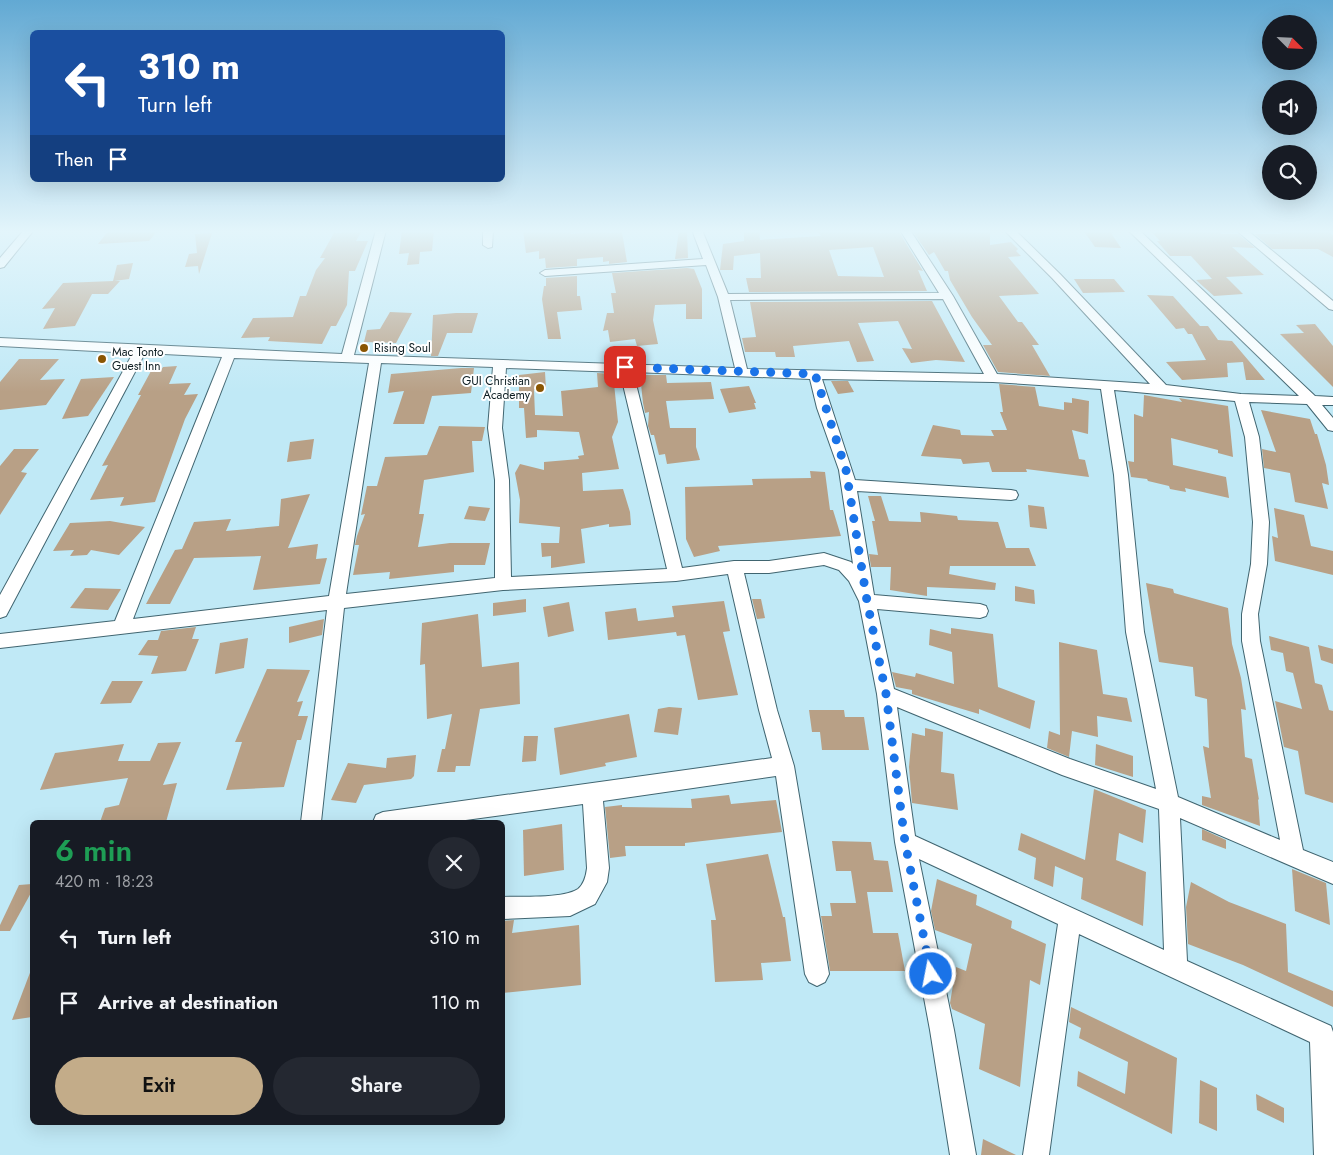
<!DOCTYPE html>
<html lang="en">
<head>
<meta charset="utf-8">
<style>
	body { margin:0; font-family:Jost,sans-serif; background:#242831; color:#f1f3f6; height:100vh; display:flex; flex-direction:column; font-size:19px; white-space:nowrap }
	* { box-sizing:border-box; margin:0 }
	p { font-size:16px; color:#9ea1a6 }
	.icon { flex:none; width:28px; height:28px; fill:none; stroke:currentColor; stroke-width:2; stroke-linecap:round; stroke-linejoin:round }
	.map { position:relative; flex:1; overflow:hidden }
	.sheet { position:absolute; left:30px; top:820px; width:475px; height:305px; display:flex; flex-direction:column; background:#171b24; border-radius:8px; box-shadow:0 5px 20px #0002 }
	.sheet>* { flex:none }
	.top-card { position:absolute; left:30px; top:30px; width:475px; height:152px; border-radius:8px; box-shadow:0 5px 20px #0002; background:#1a4fa0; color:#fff; overflow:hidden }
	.needle { width:32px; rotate:114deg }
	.controls { position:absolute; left:1262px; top:15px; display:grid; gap:10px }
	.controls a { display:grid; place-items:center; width:55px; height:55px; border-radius:50%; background:#171b24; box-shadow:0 5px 20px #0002; font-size:25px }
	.pin { position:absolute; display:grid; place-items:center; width:42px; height:42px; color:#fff; margin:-21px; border-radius:10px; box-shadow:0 2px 8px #0006 }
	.me { position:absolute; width:55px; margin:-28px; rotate:349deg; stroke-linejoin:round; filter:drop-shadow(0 0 4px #0008) }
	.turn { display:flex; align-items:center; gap:18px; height:105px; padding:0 25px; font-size:22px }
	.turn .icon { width:65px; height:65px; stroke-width:2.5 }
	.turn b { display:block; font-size:35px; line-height:42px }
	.then { display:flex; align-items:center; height:48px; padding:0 25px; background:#0003; gap:10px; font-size:19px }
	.round { display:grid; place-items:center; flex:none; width:52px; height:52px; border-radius:26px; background:#242831 }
	.summary { display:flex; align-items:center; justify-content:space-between; height:85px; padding:0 25px }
	h1 { font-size:30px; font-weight:600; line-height:38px; color:#1e9e55 }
	.cta { display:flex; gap:10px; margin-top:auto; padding:10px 25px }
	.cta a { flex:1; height:58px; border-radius:30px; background:#c3ac89; color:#111; font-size:20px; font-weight:600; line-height:58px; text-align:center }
	.cta a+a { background:#242831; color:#f1f3f6 }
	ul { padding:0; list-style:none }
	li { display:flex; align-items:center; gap:15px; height:65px; padding:0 25px }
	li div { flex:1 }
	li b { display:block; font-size:19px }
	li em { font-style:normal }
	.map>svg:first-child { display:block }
	.building { fill:#b8a086; fill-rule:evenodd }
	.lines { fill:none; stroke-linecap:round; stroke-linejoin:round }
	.minor-casing { stroke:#406570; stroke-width:2 }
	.minor { fill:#fff; fill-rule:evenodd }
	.route { stroke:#1a73e8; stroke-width:9; stroke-dasharray:0 16.2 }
	.poi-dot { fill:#8a5603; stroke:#fff; stroke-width:2 }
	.labels { text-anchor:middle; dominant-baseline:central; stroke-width:4; stroke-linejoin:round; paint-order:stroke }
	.far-poi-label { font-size:12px; fill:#0d1d22; stroke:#fff; text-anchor:start }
</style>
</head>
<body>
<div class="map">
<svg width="1333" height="1155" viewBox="0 0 1333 1155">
	<rect width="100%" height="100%" fill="#c0e9f6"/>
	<g class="building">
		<path d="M109,230H158L149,241L98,244Z"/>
		<path d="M344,230H362L356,241H368L355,271H349L347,305L336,326H331L322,344L268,341L270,337L241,338L253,318L293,317L300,296H306L316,270L325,258H320L334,233H342Z"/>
		<path d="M402,230H434L432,251L420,252L419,264L407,265L409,253L399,254Z"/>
		<path d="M523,230H567V232H571V234L607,231L608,233L622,232L627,262L609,264V261L603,262V257L577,259V266L546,268L545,258L539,259V251L526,253Z"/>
		<path d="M679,230H687L688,258L675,259Z"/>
		<path d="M744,230H759L760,240L821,236L817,230H878L879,233L899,232L923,271L918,270L927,291L749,292L746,278H761L760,253L734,256L733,270H720L723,244L744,241ZM873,247L884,277L838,276L829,250Z"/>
		<path d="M921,230H990V245L1011,242L1018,249L1016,251L1021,256L1008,257L1039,294L999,296L1018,322H1022L1039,345H1032L1050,376L998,372L983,345H992L972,317L950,280L948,271H945L934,252L929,255L913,232L922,231Z"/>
		<path d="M1083,230H1109L1121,248L1095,247Z"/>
		<path d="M1154,230H1216L1221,234H1238L1255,248L1232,247L1264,275L1226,277L1243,294L1214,296L1196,280L1212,279L1191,256H1170L1157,241H1160L1153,233H1157Z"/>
		<path d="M1278,230H1326L1333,235V257L1318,249H1272L1255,234H1282Z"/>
		<path d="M212,233L206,252L199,274L198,266L185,267L189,254L197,253L195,234Z"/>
		<path d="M133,263L129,279L114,281H120L108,294H92L75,326L43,329L55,308L42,309L63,283L113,281L117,265Z"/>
		<path d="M687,268L694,269L702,289V319H686V304L655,305L653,320L658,344L637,346L635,339L610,342L608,330L603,331L607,313H614L611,293H616L612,273Z"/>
		<path d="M577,276V296H580L582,310L557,312L561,339H548L542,299L544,286H546V278Z"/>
		<path d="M1074,279H1114L1125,292L1083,293Z"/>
		<path d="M1147,295L1173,296L1200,326H1208L1218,340L1232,341L1265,380H1246L1243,362L1227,363L1228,377L1182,380L1166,362L1206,360L1192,334H1188L1184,328L1176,329Z"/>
		<path d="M932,301L965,362L936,360L911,363L902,348L912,349L898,321L858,323L874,361L857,362L849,341L793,346L795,357H776L775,352H745L742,338L756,337L750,302Z"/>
		<path d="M390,312L412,313L396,343L364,342L367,330L380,329Z"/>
		<path d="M456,313H478L472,333H447L438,356H431L433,315Z"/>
		<path d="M1315,324L1333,346V387L1280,334L1304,333L1296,325Z"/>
		<path d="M19,359H59L40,380L65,379L46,405L0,410V382Z"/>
		<path d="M177,366L169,384L191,383L184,395L198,394L185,419L155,502L120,506L124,497L90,500L108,465L102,466L141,395H138L151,371L161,370L163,367Z"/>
		<path d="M461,368H474L471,393L432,396L424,424H393L404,391L388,393L391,374Z"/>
		<path d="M545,372L546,389L534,390L535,415L563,416L561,391L598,387L597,373L613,374L618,422L612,437L619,469L582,473L583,491L623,489L630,512L631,525L609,527V524L581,529L585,563L551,568V556L542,557L541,543H559L560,527L519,523L520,500L515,473L520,464L544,470V462L579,459L578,456L584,455L579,432L537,430V437L526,438L524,408H519V375Z"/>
		<path d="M640,375H666L667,383L711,382L714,399L666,401L670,428H696V447L700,460L667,464L665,454L659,455L654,435H651L648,426L649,412L645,413L643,403Z"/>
		<path d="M114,377L88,416L62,419L81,379Z"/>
		<path d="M831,381H848L854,392L838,394Z"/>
		<path d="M999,384L1035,387L1039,406L1064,410V402L1072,403V398L1089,401L1088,434L1072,430L1079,459L1085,460L1089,477L1026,469L1027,472H992L989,462L963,464L961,459L921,456L933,425L960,430L961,435L994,436L991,430H1007L1000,412H1003Z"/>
		<path d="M749,386L756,403H754L756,409L729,413L720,389Z"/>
		<path d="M1144,395L1182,402L1179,398L1228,406L1233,457L1218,453V450L1171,438L1173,465L1226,477L1229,498L1185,488L1186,492L1170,489L1169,486L1148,481L1147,479L1131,477L1128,461L1134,462V414L1143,417Z"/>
		<path d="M1261,410L1310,419L1315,434H1317L1326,465L1329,485L1322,483L1328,509L1295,502L1290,473L1264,468L1262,449L1276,452Z"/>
		<path d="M439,426L485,427L482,441H472L474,472L424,480L419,514H424L418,547L450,543H490L485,565H454V572L389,579L390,572L353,575L359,545H355L357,536L365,514L361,515L367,486H377L385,457L427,455Z"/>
		<path d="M314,439L311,459L287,462L290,442Z"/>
		<path d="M14,449H39L21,472L27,473L0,515V466Z"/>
		<path d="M810,471L825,472L830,510H833L841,536L718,546L720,551L694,557L686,539L685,487L753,485L752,479L811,478Z"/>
		<path d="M310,494L288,548L318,544L316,559L327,558L320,584L253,590L261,556L194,558L170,604H146L175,550L182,549L194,522L231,519L226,531L279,526L281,499Z"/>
		<path d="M868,496H881L889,521L921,522L920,512L957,516L958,520L998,522L1006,548H1029L1036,566H950L949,574L996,583L995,590L927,587V596L890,590L891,567H871L869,554L878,555L872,521H875Z"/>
		<path d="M1028,505L1044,507L1047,529L1030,527Z"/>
		<path d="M469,506L490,508L485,521L464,519Z"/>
		<path d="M1274,508L1304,515L1311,546L1333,551V575L1275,561L1272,536L1278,538Z"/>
		<path d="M110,521L145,527L119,555L91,550L87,555L70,556L74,550L53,551L70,523Z"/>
		<path d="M1146,583L1173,589L1174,593L1228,608L1232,644L1241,678L1246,710L1241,709L1245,757L1252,759L1259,800L1258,799L1260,826L1202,805V796L1211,798L1203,746L1209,748L1207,699L1195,696L1193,667L1159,662Z"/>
		<path d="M1015,586L1034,590L1035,604L1015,601Z"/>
		<path d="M85,588L121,589L108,610L70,608Z"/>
		<path d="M526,599V612L493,616V603Z"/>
		<path d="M752,599H761L765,618L757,619Z"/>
		<path d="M724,601L730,631L723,632L738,695L698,700L685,635L677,636L676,632L608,640L605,612L636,608L638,621L674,617L672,606Z"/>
		<path d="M569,602L574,631L548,637L543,607Z"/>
		<path d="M478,614L482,667L519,662L520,704L480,709L470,766H456L455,772H437L442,749H445L452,714L427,719L425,664L420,665L422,623Z"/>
		<path d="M324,619L322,635L289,643V627Z"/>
		<path d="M196,627L192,639H199L186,671L151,674L158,656L138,655L148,640H158L161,631Z"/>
		<path d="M951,628L993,634L998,687L1035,701L1030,729L979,709V714L912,694V690L896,687L892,672L915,677L916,673L954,684L952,652L929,645L930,629L951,634Z"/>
		<path d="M1269,636L1309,647L1315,683L1322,685L1329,710L1333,711V803L1305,794L1298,751L1284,747L1275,701L1302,709L1293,673L1286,671L1283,653L1271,650Z"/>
		<path d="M248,638L244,668L215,674L220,643Z"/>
		<path d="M1059,642L1097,650L1103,694L1127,698L1132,722L1097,716L1098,737L1072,731L1069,757L1047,748L1049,731L1060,735Z"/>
		<path d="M1318,645L1333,649V664L1321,660Z"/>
		<path d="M267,669L310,670L297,702L303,701L298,716H308L301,740H297L284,787L226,790L242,742H235Z"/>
		<path d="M112,681H143L131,703L100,704Z"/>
		<path d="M669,707L682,708L678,735L654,732L658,709Z"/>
		<path d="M809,710H844L845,717H864L869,750H822L820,732H812Z"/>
		<path d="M629,714L637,757L605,763L606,766L560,775L554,728Z"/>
		<path d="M925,728L943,732L941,772L954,774L958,810L912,803L909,767L912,733L925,736Z"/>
		<path d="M524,736H538L536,761L522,762Z"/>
		<path d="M181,742L163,785L177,783L166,822H100L105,808L119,805L128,778L40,790L55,753L124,744L118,761H150L158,743Z"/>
		<path d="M1096,744L1133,756V777L1095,765Z"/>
		<path d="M416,755L414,776L411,779L364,785L356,803L331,800L348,763L386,768L387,758Z"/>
		<path d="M1094,789L1146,810L1143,843L1119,833L1116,860L1146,872L1143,926L1081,899L1083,878L1055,866L1053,887L1034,879L1036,858L1018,850L1021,833L1085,860Z"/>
		<path d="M729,795L731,804L776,800L782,832L685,843V846H625L626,856L610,858L605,807L622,805V807L692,808L691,799Z"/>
		<path d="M562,824L564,870L524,876L523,830Z"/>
		<path d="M1202,829L1226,840V849L1202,840Z"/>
		<path d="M832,841L871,842L874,860L888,861L893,892H867L873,933H898L905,971H830L821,916H832L830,903H856L851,871H836Z"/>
		<path d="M768,854L783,917H785L791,961L761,963L763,980L715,982L711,920H716L706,864Z"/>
		<path d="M1292,869L1326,883L1330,925L1295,911Z"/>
		<path d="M937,879L977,895L976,905L1012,921L1011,928L1046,944L1040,985L1030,980L1020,1087L979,1069L985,1024L952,1009L950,1003L956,967L966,971L972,944L935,930L931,911Z"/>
		<path d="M1191,882L1229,902L1286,924L1288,972L1333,991V1007L1243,965L1188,944L1186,907Z"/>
		<path d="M32,884V891L10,931H0V925L19,885Z"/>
		<path d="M514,920L512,933L579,925L581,985L502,993V921Z"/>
		<path d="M31,970L32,1017L12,1020Z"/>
		<path d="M1071,1007L1177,1058L1172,1134L1077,1086L1078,1071L1125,1094L1128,1062L1079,1038L1081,1028L1069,1022Z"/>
		<path d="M1200,1080L1217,1088V1131L1199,1123Z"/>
		<path d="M1256,1094L1284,1108V1123L1257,1110Z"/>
		<path d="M983,1139L1016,1155H981Z"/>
	</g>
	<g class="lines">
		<defs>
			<g id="minor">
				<path d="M24,230H34L4,267L0,268V258Z"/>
				<path d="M376,230H386L354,355L735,368L718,297L706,265L545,276L540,273L545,270L703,259L692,230H702L728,294L939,293L900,230H910L953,296L997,374L1150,384L1052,278L1004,230H1015L1060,274L1166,385L1241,394L1299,396L1128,230H1139L1315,396L1333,397V405H1322L1333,418V431L1328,430L1307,404L1249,402L1259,437L1269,522L1267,564L1258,614L1260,641L1303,850L1333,862V884L1180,818L1187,961L1331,1026L1333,1032V1155H1314L1310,1042L1079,934L1049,1155H1023L1058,924L919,859L954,1030L976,1155H950L930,1030L895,842L877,694L859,601L849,581L839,570L824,565L769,573H744L777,710L794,766L829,974L825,982L817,986L809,982L805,974L776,776L603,801L609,868L607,882L595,904L570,916L502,919V897C521,896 563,899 578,889C584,884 586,876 587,868L583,804L451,822H373L376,815L383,812L772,758L759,710L728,574L676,581L503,590L344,608L321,822H301L327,610L0,648V634L115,621L222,357L145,353L6,616L0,618V595L133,353L0,346V338L342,354ZM943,299L984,374L747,369L730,300ZM234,358L369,363L329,596L133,619ZM381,363L493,367L488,428L495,480V578L346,594ZM506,368L620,372L667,569L511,577L509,480L502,428ZM633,372L810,379L817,408L839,470L853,564L851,562L824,553L769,561H734L682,568ZM822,379L993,382L1101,389L1114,475L1126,632L1156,789L1070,759L894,689L877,609L980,618L986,616L988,611L986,606L980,604L874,595L857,491L1011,500L1016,499L1018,495L1016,491L1011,490L855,480ZM1114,390L1235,401L1245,437L1253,522L1251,564L1242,614V641L1280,840L1178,797L1144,632L1128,475ZM897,707L1062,775L1159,809L1164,950L915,836Z"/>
				<path d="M483,230H493L492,247L488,248L483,245Z"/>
				<path d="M1236,230H1247L1333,301V310L1329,309Z"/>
			</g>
		</defs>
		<use href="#minor" class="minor-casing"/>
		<use href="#minor" class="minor"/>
	</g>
	<linearGradient id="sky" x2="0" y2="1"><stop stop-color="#62a9d3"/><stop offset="0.59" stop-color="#e3f5fb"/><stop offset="1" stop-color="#e3f5fb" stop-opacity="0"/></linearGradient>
	<rect width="1333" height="392" fill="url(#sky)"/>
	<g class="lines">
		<path class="route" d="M625,367L815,374L846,470L867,601L886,694L905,842L931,974"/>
	</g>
	<g class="poi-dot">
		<circle cx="364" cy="348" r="5"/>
		<circle cx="102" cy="359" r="5"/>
		<circle cx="540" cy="388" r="5"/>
	</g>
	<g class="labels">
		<g class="far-poi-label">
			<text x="374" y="348">Rising Soul</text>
			<text x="112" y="352">Mac Tonto<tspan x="112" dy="14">Guest Inn</tspan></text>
			<text x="530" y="381" text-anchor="end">GUI Christian<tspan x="530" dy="14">Academy</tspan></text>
		</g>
	</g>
</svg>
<div class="controls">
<a><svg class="needle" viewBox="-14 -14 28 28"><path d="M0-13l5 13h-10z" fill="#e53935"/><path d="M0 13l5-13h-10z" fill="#9ea1a6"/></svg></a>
<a><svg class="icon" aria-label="sound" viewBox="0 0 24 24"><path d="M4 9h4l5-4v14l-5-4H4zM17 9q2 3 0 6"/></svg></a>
<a><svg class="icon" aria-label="search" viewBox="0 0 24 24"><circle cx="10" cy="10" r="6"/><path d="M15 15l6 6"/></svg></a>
</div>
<div class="pin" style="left:625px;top:367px;background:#d93025"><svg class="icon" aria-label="arrive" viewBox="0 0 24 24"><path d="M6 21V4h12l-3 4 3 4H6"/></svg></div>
<svg class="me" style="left:931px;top:974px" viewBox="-20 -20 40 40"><circle r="17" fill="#1a73e8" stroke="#fff" stroke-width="3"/><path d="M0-11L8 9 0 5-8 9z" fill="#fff"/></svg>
<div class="top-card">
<div class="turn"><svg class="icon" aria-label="left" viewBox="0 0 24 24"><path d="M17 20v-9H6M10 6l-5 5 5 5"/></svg><div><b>310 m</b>Turn left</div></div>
<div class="then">Then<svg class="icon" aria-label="arrive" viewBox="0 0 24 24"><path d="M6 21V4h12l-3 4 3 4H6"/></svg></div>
</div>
<section class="sheet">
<div class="summary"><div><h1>6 min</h1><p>420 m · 18:23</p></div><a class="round"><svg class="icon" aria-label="close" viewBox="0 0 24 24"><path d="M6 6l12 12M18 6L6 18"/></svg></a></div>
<ul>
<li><svg class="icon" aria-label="left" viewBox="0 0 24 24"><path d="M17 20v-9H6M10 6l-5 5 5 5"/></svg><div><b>Turn left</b></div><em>310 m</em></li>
<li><svg class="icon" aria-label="arrive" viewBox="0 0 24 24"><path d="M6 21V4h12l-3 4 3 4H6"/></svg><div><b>Arrive at destination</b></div><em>110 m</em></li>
</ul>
<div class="cta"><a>Exit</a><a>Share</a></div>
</section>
</div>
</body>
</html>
